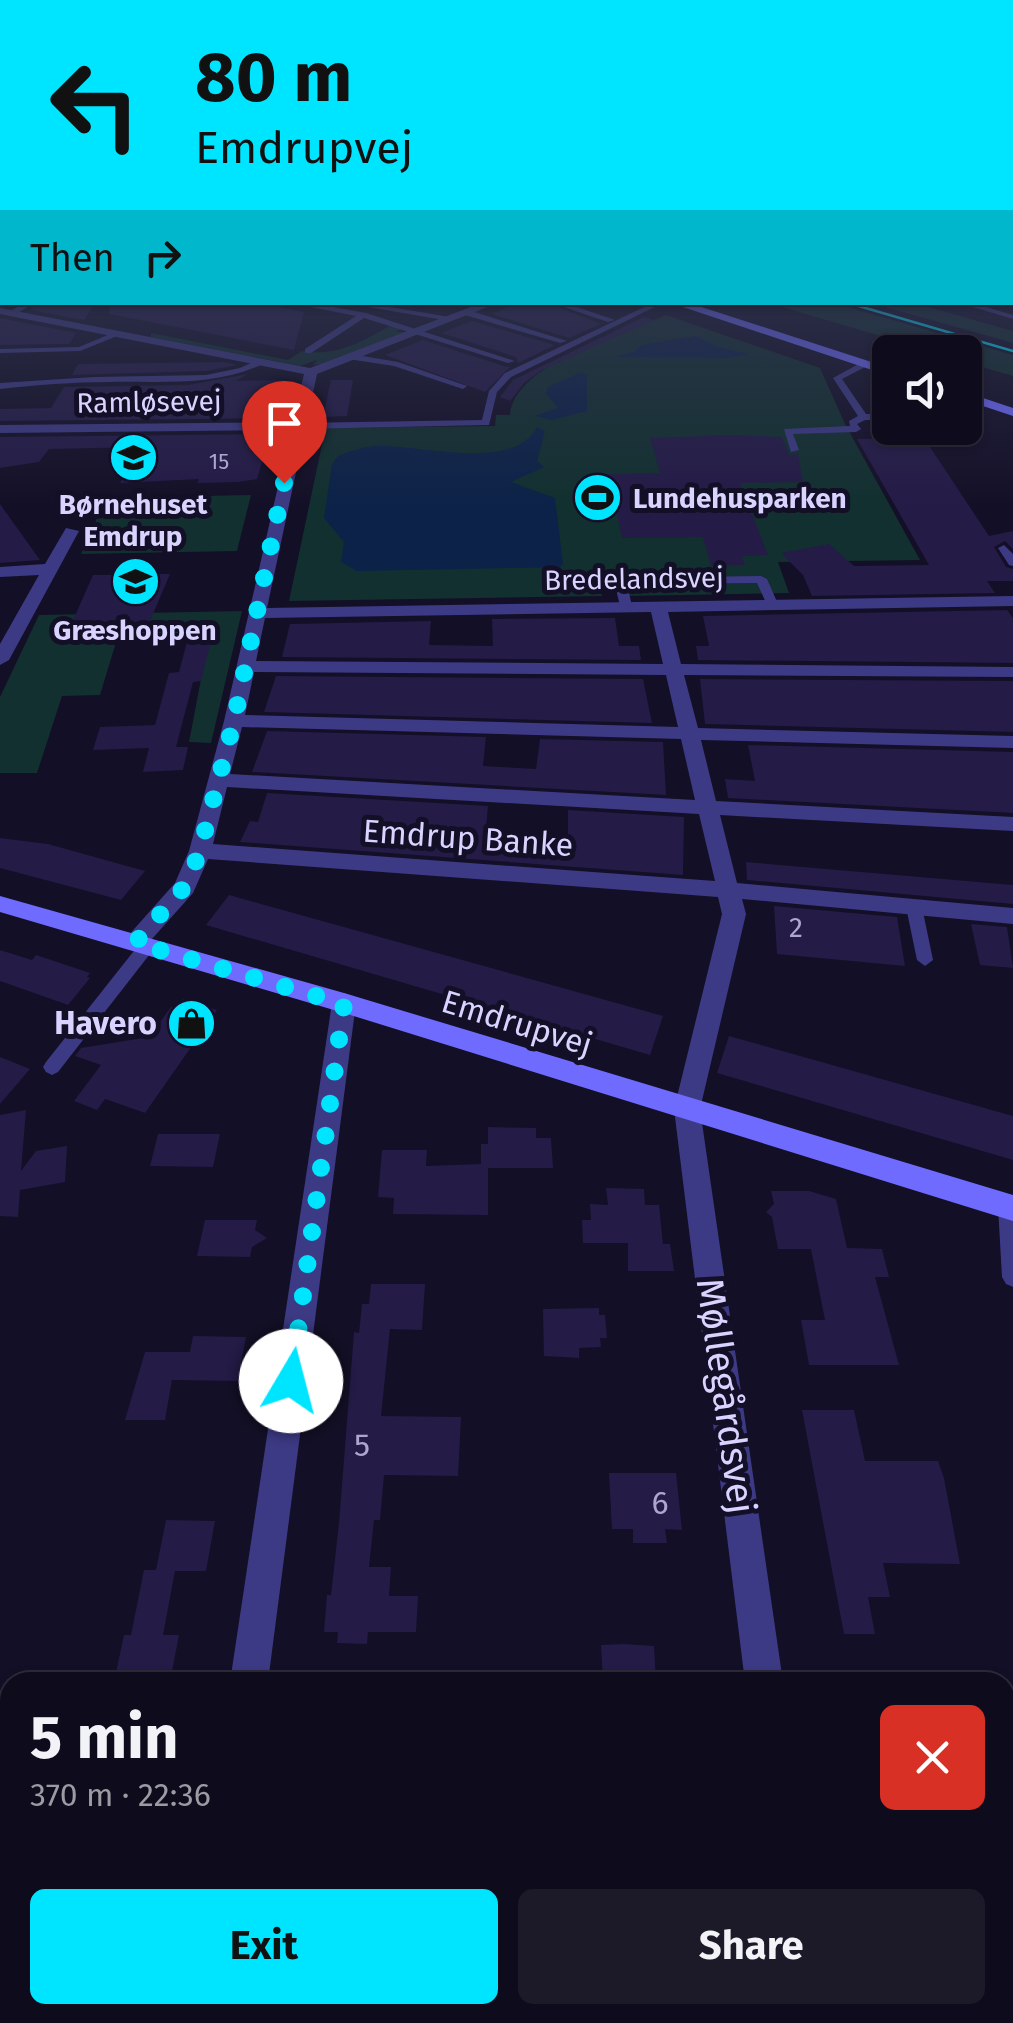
<!DOCTYPE html>
<html lang="en">
<head>
<meta charset="utf-8">
<style>
	body { margin:0; font-family:"Fira Sans",sans-serif; background:#1c1929; color:#f1f3f6; height:100vh; display:flex; flex-direction:column; font-size:38px; white-space:nowrap }
	* { box-sizing:border-box; margin:0 }
	p { font-size:32px; color:#9b9ba3 }
	.icon { flex:none; width:55px; height:55px; fill:none; stroke:currentColor; stroke-width:2; stroke-linecap:round; stroke-linejoin:round }
	.map { position:relative; flex:1; overflow:hidden }
	.sheet { position:absolute; left:0px; top:1672px; width:1015px; height:352px; display:flex; flex-direction:column; background:#0e0b1c; border-radius:30px 30px 0 0; box-shadow:0 2px 8px #0004,0 0 0 2px #2e2b3b }
	.sheet>* { flex:none }
	.banner { position:absolute; left:0px; top:0px; width:1015px; height:305px; box-shadow:0 2px 8px #0004,0 0 0 2px #2e2b3b; background:#00e5ff; color:#111; overflow:hidden }
	.buttons { position:absolute; left:872px; top:335px; display:grid; gap:20px }
	.buttons a { display:grid; place-items:center; width:110px; height:110px; border-radius:15px; background:#0e0b1c; box-shadow:0 2px 8px #0004,0 0 0 2px #2e2b3b; font-size:50px }
	.pin { position:absolute; display:grid; place-items:center; width:85px; height:85px; color:#fff; margin:-102px -42px; border-radius:50% 50% 50% 0; rotate:-45deg; box-shadow:0 0 10px #0007 }
	.pin .icon { rotate:45deg }
	.me { position:absolute; width:110px; margin:-55px; rotate:8deg; stroke-linejoin:round; filter:drop-shadow(0 0 8px #0008) }
	.turn { display:flex; align-items:center; gap:35px; height:210px; padding:0 30px; font-size:45px }
	.turn .icon { width:130px; height:130px; stroke-width:2.5 }
	.turn b { display:block; font-size:70px; line-height:85px }
	.then { display:flex; align-items:center; height:95px; padding:0 30px; background:#0003; gap:20px; font-size:38px }
	.round { display:grid; place-items:center; flex:none; width:105px; height:105px; border-radius:15px; background:#1c1929 }
	.headline { display:flex; align-items:center; justify-content:space-between; height:170px; padding:0 30px }
	h1 { font-size:60px; font-weight:700; line-height:75px }
	.button { display:flex; gap:20px; margin-top:auto; padding:20px 30px }
	.button a { flex:1; height:115px; border-radius:15px; background:#00e5ff; color:#111; font-size:40px; font-weight:700; line-height:115px; text-align:center }
	.button a+a { background:#1c1929; color:#f1f3f6 }
	.map>svg:first-child { display:block }
	.green { fill:#12302f }
	.water { fill:#0c2248 }
	.building { fill:#241b47 }
	.lines { fill:none; stroke-linecap:round; stroke-linejoin:round }
	.lane { fill:#3d3a85; fill-rule:evenodd }
	.street { fill:#3d3a85; fill-rule:evenodd }
	.secondary { fill:#6f6bff; fill-rule:evenodd }
	.tram { stroke:#00e5ff; stroke-width:2.5 }
	.route { stroke:#00e5ff; stroke-width:18; stroke-dasharray:0 32.4 }
	.labels { text-anchor:middle; dominant-baseline:central; stroke-width:10; stroke-linejoin:round; paint-order:stroke }
	.far-number-label { font-size:22px; fill:#aca6d1 }
	.far-street-label { font-size:28px; fill:#d9d4ff; stroke:#130f26 }
	.far-poi-label { font-size:28px; font-weight:bold; fill:#d9d4ff; stroke:#130f26 }
	.number-label { font-size:28px; fill:#aca6d1 }
	.street-label { font-size:32px; fill:#d9d4ff; stroke:#130f26 }
	.poi-label { font-size:32px; font-weight:bold; fill:#d9d4ff; stroke:#130f26; text-anchor:end }
	.near-number-label { font-size:32px; fill:#aca6d1 }
	.near-street-label { font-size:38px; fill:#d9d4ff; stroke:#130f26 }
</style>
</head>
<body>
<div class="map">
<svg width="1013" height="2023" viewBox="0 0 1013 2023">
	<rect width="100%" height="100%" fill="#130f26"/>
	<g class="green">
		<path d="M769,303H834L1013,355V376L965,362V352H935Z"/>
		<path d="M871,303H914L1013,331V343Z"/>
		<path d="M666,315L820,368L845,424L920,560L778,562L789,593L627,596L600,584L602,596L289,601L324,435L314,428L495,426L496,415H510C514,364 624,333 666,315Z"/>
		<path d="M389,326L402,328L396,332H406L321,364L313,365L317,360L300,366L151,337V333L288,360L302,351C334,357 363,342 389,326Z"/>
		<path d="M251,495L237,551L81,554L106,498Z"/>
		<path d="M242,611L211,743L189,742L209,637L117,639L100,695L62,696L37,773H0V697L39,615Z"/>
	</g>
	<g class="water">
		<path d="M696,336L717,347L749,354L729,358L614,357L634,352L641,345Z"/>
		<path d="M580,373L587,375V411L552,420L535,416L558,408L546,394L548,387Z"/>
		<path d="M537,427L545,431L537,461L544,467L511,482L555,498L563,564L560,567L357,571L341,562L344,542L324,518L332,464L338,456C350,451 363,447 376,446C421,444 514,473 537,427Z"/>
	</g>
	<g class="building">
		<path d="M40,302H96L84,320L30,310Z"/>
		<path d="M110,302H252L304,312L294,350L109,314Z"/>
		<path d="M520,302H546L601,324L569,338L492,314Z"/>
		<path d="M644,317L654,320L542,370L524,383L510,401L500,397L513,380Z"/>
		<path d="M0,318L76,333L69,344L0,345Z"/>
		<path d="M472,321L555,345L518,363L516,357L441,333Z"/>
		<path d="M423,340L507,367L511,366L485,392L385,355Z"/>
		<path d="M225,362L237,365L206,371L72,375L78,364Z"/>
		<path d="M248,374L236,381L284,380L274,418L0,421V409L51,408L64,387L188,385Z"/>
		<path d="M331,380H353L347,416L323,417Z"/>
		<path d="M270,434L257,479L238,482L198,483L199,479L120,483L141,447L49,449L39,462L0,468V437Z"/>
		<path d="M728,435L782,437L789,455L798,454L803,482L740,483L768,555L742,556L745,565L711,566L703,537L622,538L608,474L660,473L650,438Z"/>
		<path d="M924,438L989,536L1013,531V549L1005,541L994,547L1006,567L1013,569V581H987L995,593L812,596L803,575L781,553L829,544L854,566L929,565L857,439Z"/>
		<path d="M0,504L40,560L0,563Z"/>
		<path d="M124,567H155L152,574H170L145,633L67,634L93,575H121Z"/>
		<path d="M1007,610L1013,618V663L698,660L696,646H709L703,616Z"/>
		<path d="M615,618L619,646H639L641,660L282,657L290,624L431,621L429,645L493,646L492,619Z"/>
		<path d="M211,641L201,681L193,682L176,747H188L183,770L143,772L149,748L93,750L100,727L155,725L169,673L179,672L187,642Z"/>
		<path d="M276,676L643,679L652,723L264,712Z"/>
		<path d="M700,679L1013,681V732L705,724Z"/>
		<path d="M267,731L486,737L483,766L536,769L540,739L663,742L666,795L252,772Z"/>
		<path d="M748,745L1013,752V813L728,798L725,779L755,781Z"/>
		<path d="M267,793L488,806L485,840L568,847V810L684,817L683,875L240,842L250,821L258,822Z"/>
		<path d="M0,838L48,844L145,871L121,900L0,868Z"/>
		<path d="M746,862L1013,885V904L747,880Z"/>
		<path d="M229,895L663,1016L650,1055L206,925Z"/>
		<path d="M774,906L897,917L905,966L777,954Z"/>
		<path d="M971,924L1007,927L1013,968L980,965Z"/>
		<path d="M0,950L32,960L36,955L90,973L87,977L90,978L68,1005L0,981Z"/>
		<path d="M183,999L217,1010L145,1113L105,1099L97,1110L74,1101L101,1065L75,1056L81,1048L149,1037L171,1007L176,1009Z"/>
		<path d="M729,1036L1013,1116V1160L717,1073Z"/>
		<path d="M0,1057L30,1069L0,1104Z"/>
		<path d="M26,1110L21,1171L36,1151L67,1146L65,1182L20,1190L18,1217L0,1216V1115Z"/>
		<path d="M488,1127L536,1128V1138H551L553,1168H488V1215L393,1214L394,1198L378,1197L382,1150H427L426,1166L481,1164V1144H488Z"/>
		<path d="M158,1134H220L213,1167L150,1166Z"/>
		<path d="M606,1188L644,1189L645,1205H659L663,1244H670L674,1271H628V1243H583L582,1220H591L590,1204L608,1205Z"/>
		<path d="M771,1191H809L836,1199L847,1248L882,1249L889,1277H875L899,1365H809L801,1320H825L811,1249H778L772,1217L766,1212L774,1204Z"/>
		<path d="M205,1220H257L255,1230L267,1238L252,1247L250,1257L197,1256Z"/>
		<path d="M371,1284H425L422,1330L390,1329L381,1416L461,1417L458,1476L384,1475L380,1520H374L369,1567H391L389,1596H418L416,1632H368L367,1644L337,1643L338,1632H324L327,1595H331L339,1523L354,1332L359,1333L362,1304H369Z"/>
		<path d="M599,1308V1315H605L607,1338H600L601,1347L579,1348V1358L544,1356L543,1309Z"/>
		<path d="M193,1336L246,1337L238,1381L172,1380L165,1420H125L145,1352H190Z"/>
		<path d="M802,1410H854L865,1461H938L944,1478L960,1564L883,1563L890,1597H868L875,1634H844Z"/>
		<path d="M609,1473H676L682,1530L665,1529L667,1543H633V1529H612Z"/>
		<path d="M166,1520L215,1521L206,1571H175L163,1635H179L170,1682H114L124,1635H131L144,1570H156Z"/>
		<path d="M624,1644L654,1646L656,1682H603L601,1645Z"/>
	</g>
	<g class="lines">
		<g class="lane">
			<rect x="1012" y="236" width="1" height="4"/>
			<path d="M26,302H36L14,315L7,313Z"/>
			<path d="M286,302H305L366,313L515,361L508,363L364,318L311,353H305V349L356,316Z"/>
			<path d="M359,302L450,317L454,319L450,321L362,306Z"/>
			<path d="M549,302H562L615,320L608,322Z"/>
			<path d="M655,302H665L511,377L497,392L489,425L298,429L293,426L298,423L482,420L489,391L505,373Z"/>
			<path d="M956,302H969L1013,315V319Z"/>
			<path d="M465,311H471L567,341L560,343L465,315Z"/>
			<path d="M115,332L122,334L80,351L0,353V349L79,347Z"/>
			<path d="M351,354L398,362L467,386L463,389L394,366L348,359Z"/>
			<path d="M260,359L263,364C214,387 162,381 109,382C73,382 36,385 0,389V383L94,377L206,375L240,368Z"/>
			<path d="M864,361L867,366L842,379L866,414H890V420H865L857,424L861,429L856,432L793,434L799,450L791,452L784,429L850,426L849,421L858,416L833,378Z"/>
			<path d="M979,398L982,403L965,410V404Z"/>
			<path d="M1004,545L1013,554V566L1009,565L998,548Z"/>
			<path d="M761,576L767,579L778,604L776,607H768L757,583L627,584L632,606L626,610L620,606L614,581L620,578Z"/>
			<path d="M914,901L922,907L933,960L925,966L917,960L906,907Z"/>
			<path d="M147,940L155,946L153,950L58,1072L52,1075L46,1072L43,1067L46,1062L141,942Z"/>
			<path d="M1008,1197L1013,1199V1287L1006,1284L1002,1277L998,1206L1001,1200Z"/>
		</g>
		<g class="street">
			<path d="M2,247V253L0,254V248Z"/>
			<path d="M484,302H500L317,374L267,608L1013,596V606L668,612L681,664L1013,667V677L684,675L698,728L1013,736V748L701,740L716,801L1013,817V831L720,815L737,883L1013,908V924L742,899L746,914L700,1109L783,1682H745L674,1109L722,914L718,897L208,859L193,893L143,949H127L123,943L127,937L175,883L189,851L224,721L291,430L0,433V425L293,422L304,374L0,314V308L310,368ZM651,612L663,664L256,661L265,618ZM254,672L666,675L678,727L245,715ZM242,727L681,739L695,800L230,774ZM227,787L699,814L715,881L213,844Z"/>
			<path d="M66,528L79,531L9,660L0,665V644L39,575L0,577V567L45,564Z"/>
			<path d="M344,993L353,996L356,1003L268,1682H230L332,1003L335,996Z"/>
			<path d="M181,2015H225V2023H179Z"/>
			<path d="M786,2015H830L832,2023H786Z"/>
		</g>
		<g class="secondary">
			<path d="M668,302H686L890,368V376Z"/>
			<path d="M965,392L1013,408V416L965,400Z"/>
			<path d="M0,896L344,993L1013,1195V1221L344,1013L0,912Z"/>
		</g>
		<path class="tram" d="M845,302L1013,351"/>
	</g>
	<linearGradient id="sky" x2="0" y2="1"><stop stop-color="#0a0815"/><stop offset="0.44" stop-color="#333752"/><stop offset="1" stop-color="#333752" stop-opacity="0"/></linearGradient>
	<rect width="1013" height="508" fill="url(#sky)"/>
	<g class="lines">
		<path class="route" d="M284,483L234,721L200,850L187,884L135,943L344,1004L291,1381"/>
	</g>
	<defs>
		<symbol id="school-disc" viewBox="-11 -11 22 22"><circle r="9.5" fill="#00e5ff" stroke="#130f26"/><path d="M0-5L7-2L0 1L-7-2ZM-4 1L0 2.5L4 1V4Q0 6-4 4Z" fill="#111"/></symbol>
		<symbol id="stadium-disc" viewBox="-11 -11 22 22"><circle r="9.5" fill="#00e5ff" stroke="#130f26"/><path d="M0-5a6.5 5 0 1 0 0 10a6.5 5 0 1 0 0-10ZM-3.5-1.8h7v3.6h-7Z" fill="#111"/></symbol>
		<symbol id="shop-disc" viewBox="-11 -11 22 22"><circle r="9.5" fill="#00e5ff" stroke="#130f26"/><path d="M-5-2.5h2.3a2.7 3.5 0 0 1 5.4 0H5L5.5 6h-11ZM-1.5-2.5h3a1.5 2.3 0 0 0-3 0Z" fill="#111"/></symbol>
	</defs>
	<g fill-rule="evenodd">
		<use href="#school-disc" x="106" y="430" width="55" height="55"/>
		<use href="#stadium-disc" x="570" y="470" width="55" height="55"/>
		<use href="#school-disc" x="108" y="554" width="55" height="55"/>
		<use href="#shop-disc" x="164" y="996" width="55" height="55"/>
	</g>
	<g class="labels">
		<g class="far-number-label">
			<text x="219" y="461">15</text>
		</g>
		<g class="far-street-label">
			<text transform="translate(149 402) rotate(-1)">Ramløsevej</text>
			<text transform="translate(634 579) rotate(-1)">Bredelandsvej</text>
		</g>
		<g class="far-poi-label">
			<text x="633" y="498" text-anchor="start">Lundehusparken</text>
			<text x="133" y="504">Børnehuset<tspan x="133" dy="32">Emdrup</tspan></text>
			<text x="135" y="630">Græshoppen</text>
		</g>
		<g class="number-label">
			<text x="796" y="927">2</text>
		</g>
		<g class="street-label">
			<text transform="translate(468 838) rotate(4)">Emdrup Banke</text>
			<text transform="translate(517 1023) rotate(17)">Emdrupvej</text>
		</g>
		<g class="poi-label">
			<text x="157" y="1023">Havero</text>
		</g>
		<g class="near-number-label">
			<text x="362" y="1445">5</text>
			<text x="660" y="1503">6</text>
		</g>
		<g class="near-street-label">
			<text transform="translate(726 1396) rotate(82)">Møllegårdsvej</text>
		</g>
	</g>
</svg>
<div class="buttons">
<a><svg class="icon" aria-label="sound" viewBox="0 0 24 24"><path d="M4 9h4l5-4v14l-5-4H4zM17 9q2 3 0 6"/></svg></a>
</div>
<div class="pin" style="left:284px;top:483px;background:#d93025"><svg class="icon" aria-label="arrive" viewBox="0 0 24 24"><path d="M6 21V4h12l-3 4 3 4H6"/></svg></div>
<svg class="me" style="left:291px;top:1381px" viewBox="-20 -20 40 40"><circle r="19" fill="#fff"/><path d="M0-13L10 11 0 6-10 11z" fill="#00e5ff"/></svg>
<div class="banner">
<div class="turn"><svg class="icon" aria-label="left" viewBox="0 0 24 24"><path d="M17 20v-9H6M10 6l-5 5 5 5"/></svg><div><b>80 m</b>Emdrupvej</div></div>
<div class="then">Then<svg class="icon" aria-label="right" viewBox="0 0 24 24"><path d="M7 20v-9h11M14 6l5 5-5 5"/></svg></div>
</div>
<section class="sheet">
<div class="headline"><div><h1>5 min</h1><p>370 m · 22:36</p></div><a class="round" style="background:#d93025;color:#fff"><svg class="icon" aria-label="close" viewBox="0 0 24 24"><path d="M6 6l12 12M18 6L6 18"/></svg></a></div>
<div class="button"><a>Exit</a><a>Share</a></div>
</section>
</div>
</body>
</html>
